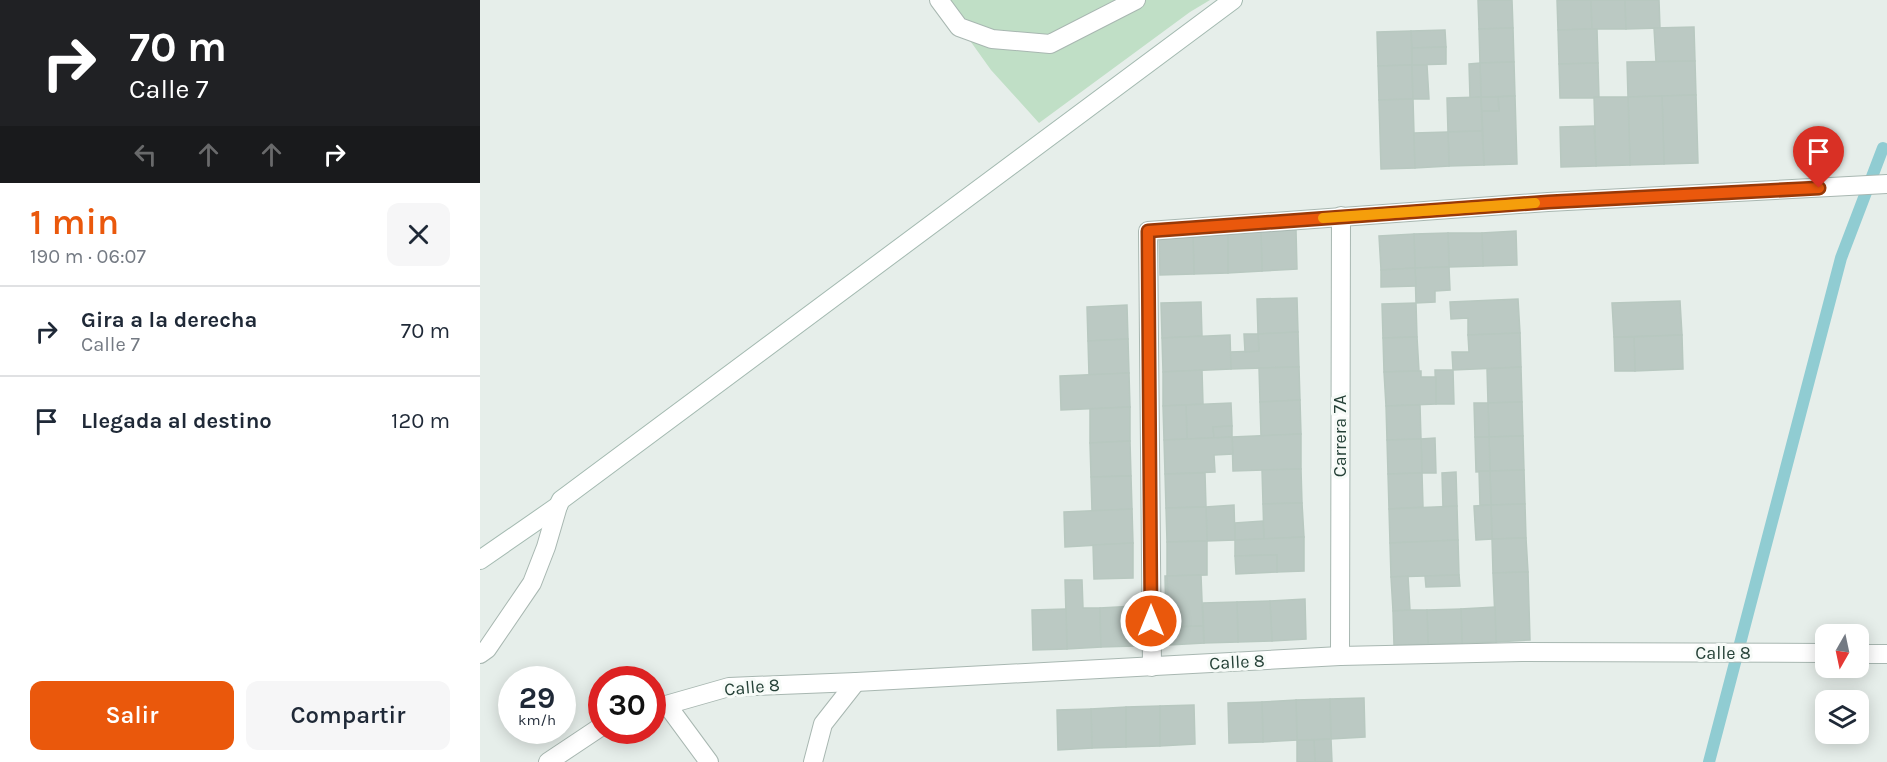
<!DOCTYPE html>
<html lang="es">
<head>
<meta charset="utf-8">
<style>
	body { margin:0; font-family:Karla,sans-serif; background:#f6f6f7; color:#1f2937; height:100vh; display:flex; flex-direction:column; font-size:22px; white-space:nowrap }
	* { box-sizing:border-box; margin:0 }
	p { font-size:20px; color:#747a83 }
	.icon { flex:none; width:33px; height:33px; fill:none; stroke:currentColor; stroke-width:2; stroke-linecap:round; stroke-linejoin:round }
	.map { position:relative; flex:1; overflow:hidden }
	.panel { display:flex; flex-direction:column; background:#fff; width:480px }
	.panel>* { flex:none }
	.hud { background:#202124; color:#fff; overflow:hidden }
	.needle { width:39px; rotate:189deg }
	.fabs { position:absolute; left:1335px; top:624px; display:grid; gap:12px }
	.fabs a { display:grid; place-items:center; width:54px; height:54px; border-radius:12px; background:#fff; box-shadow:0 3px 15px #0003; font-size:30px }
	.speed { position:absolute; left:18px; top:666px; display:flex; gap:12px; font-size:30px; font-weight:700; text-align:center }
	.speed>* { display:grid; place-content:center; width:78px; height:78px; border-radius:50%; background:#fff; box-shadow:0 3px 15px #0003; line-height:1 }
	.speed small { font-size:15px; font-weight:400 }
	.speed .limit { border:9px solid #d22; background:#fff; color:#111 }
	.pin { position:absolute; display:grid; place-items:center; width:51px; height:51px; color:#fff; margin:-62px -26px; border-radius:50% 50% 50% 0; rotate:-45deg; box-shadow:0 0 6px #0007 }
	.pin .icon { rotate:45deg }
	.me { position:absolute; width:66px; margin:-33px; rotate:0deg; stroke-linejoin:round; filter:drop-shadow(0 0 4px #0008) }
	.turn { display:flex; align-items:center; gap:21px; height:126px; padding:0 30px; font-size:27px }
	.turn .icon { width:78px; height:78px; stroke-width:2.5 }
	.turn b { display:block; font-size:42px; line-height:51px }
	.lanes { display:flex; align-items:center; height:57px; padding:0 30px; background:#0003; justify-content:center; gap:30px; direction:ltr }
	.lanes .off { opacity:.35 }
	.round { display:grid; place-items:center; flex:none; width:63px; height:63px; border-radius:12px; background:#f6f6f7 }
	.overview { display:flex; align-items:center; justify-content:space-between; height:102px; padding:0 30px }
	h1 { font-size:36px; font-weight:600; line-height:45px; color:#ea580c }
	.cta { display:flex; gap:12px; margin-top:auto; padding:12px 30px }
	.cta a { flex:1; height:69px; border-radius:12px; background:#ea580c; color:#fff; font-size:24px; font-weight:600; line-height:69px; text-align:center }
	.cta a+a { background:#f6f6f7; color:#1f2937 }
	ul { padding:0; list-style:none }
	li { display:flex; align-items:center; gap:18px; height:90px; padding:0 30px; border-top:2px solid #e0e1e3 }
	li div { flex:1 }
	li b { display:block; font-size:22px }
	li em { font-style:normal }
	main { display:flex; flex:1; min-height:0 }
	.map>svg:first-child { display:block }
	.green { fill:#c0dfc6 }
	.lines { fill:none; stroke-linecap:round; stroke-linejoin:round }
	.stream { stroke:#90ccd2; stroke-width:12 }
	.building { fill:#bbc9c3; stroke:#b8c8c0; stroke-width:1.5 }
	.minor-casing { stroke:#a8b7b1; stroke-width:20 }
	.secondary-casing { stroke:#a4bab1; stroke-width:20 }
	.minor { stroke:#fff; stroke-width:18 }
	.secondary { stroke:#fff; stroke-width:18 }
	.route-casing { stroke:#983908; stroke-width:15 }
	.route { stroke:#ea580c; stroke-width:10 }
	.slow { stroke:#f59e0b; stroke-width:10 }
	.labels { text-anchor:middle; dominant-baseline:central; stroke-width:6; stroke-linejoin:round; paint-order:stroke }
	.street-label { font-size:18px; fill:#254137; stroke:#f7fbf8 }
</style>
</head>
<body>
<main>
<section class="panel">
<div class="hud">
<div class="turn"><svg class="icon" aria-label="right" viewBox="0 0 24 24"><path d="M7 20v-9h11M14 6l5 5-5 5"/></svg><div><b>70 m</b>Calle 7</div></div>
<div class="lanes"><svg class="icon off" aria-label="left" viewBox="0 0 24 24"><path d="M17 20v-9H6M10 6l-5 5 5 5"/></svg><svg class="icon off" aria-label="ahead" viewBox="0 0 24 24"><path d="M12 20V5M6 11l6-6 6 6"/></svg><svg class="icon off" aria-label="ahead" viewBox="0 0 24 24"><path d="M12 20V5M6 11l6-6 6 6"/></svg><svg class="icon" aria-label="right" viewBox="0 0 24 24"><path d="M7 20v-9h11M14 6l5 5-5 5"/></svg></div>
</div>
<div class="overview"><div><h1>1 min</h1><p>190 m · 06:07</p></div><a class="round"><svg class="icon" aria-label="close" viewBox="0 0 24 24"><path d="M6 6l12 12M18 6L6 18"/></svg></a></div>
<ul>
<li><svg class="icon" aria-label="right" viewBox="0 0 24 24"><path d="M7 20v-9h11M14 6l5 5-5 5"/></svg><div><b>Gira a la derecha</b><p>Calle 7</p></div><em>70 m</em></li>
<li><svg class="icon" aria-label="arrive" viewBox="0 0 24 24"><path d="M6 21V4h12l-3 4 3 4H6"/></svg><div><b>Llegada al destino</b></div><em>120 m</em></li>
</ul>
<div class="cta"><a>Salir</a><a>Compartir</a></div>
</section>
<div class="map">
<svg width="1407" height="762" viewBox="0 0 1407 762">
	<rect width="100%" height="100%" fill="#e6eeea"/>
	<path class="green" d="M461,0H730L710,12L559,123L511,70Z"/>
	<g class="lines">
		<path class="stream" d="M1229,762L1361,258L1403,148"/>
	</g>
	<g class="building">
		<path d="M998,0H1032L1033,28L999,29Z"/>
		<path d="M1077,0H1111L1112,29L1078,30Z"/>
		<path d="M1111,0H1145L1146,29H1112Z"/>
		<path d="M1145,0H1179L1180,28L1146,29Z"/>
		<path d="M1214,27L1215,61L1176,62L1174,28Z"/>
		<path d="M1033,28L1034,62L1000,63L999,29Z"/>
		<path d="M1112,29H1117L1118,63L1079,64L1078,30Z"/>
		<path d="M965,30L966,47L932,48L931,31Z"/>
		<path d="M931,31L932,65L898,66L897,32Z"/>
		<path d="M966,47V64L932,65V48Z"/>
		<path d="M1215,61L1216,95L1148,97L1147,62Z"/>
		<path d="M1034,62L1035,96L1001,97L1000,63Z"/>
		<path d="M1000,63L1001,97L990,98L989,64Z"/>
		<path d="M1118,63L1119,98H1080L1079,64Z"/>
		<path d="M932,65L933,99L899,100L898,66Z"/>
		<path d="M932,65H947L949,99H933Z"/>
		<path d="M1216,95L1218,163L1184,164L1182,96Z"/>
		<path d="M1035,96L1037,164L1004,165L1002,111H1019L1018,97Z"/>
		<path d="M1182,96L1184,164L1150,165L1148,97Z"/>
		<path d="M1001,97L1002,131L968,132L967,98Z"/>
		<path d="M1001,97H1018L1019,111H1002Z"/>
		<path d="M1114,97H1148L1150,165L1116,166Z"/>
		<path d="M933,99L935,168L901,169L899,100Z"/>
		<path d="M1114,126L1116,166L1081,167L1080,127Z"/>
		<path d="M1002,131L1004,165L969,166L968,132Z"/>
		<path d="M968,132L969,166L935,168L934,133Z"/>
		<path d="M816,230L817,269L782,271L781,231Z"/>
		<path d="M781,231L782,271L748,273V232Z"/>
		<path d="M1036,231L1037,265L1003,266L1002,233Z"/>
		<path d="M748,232V273L714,274L713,234Z"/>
		<path d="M968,233H1002L1003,266L969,267Z"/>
		<path d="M968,233L969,267L935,268L934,234Z"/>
		<path d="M713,234L714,274L680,275L679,236Z"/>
		<path d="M934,234L935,268L901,270L899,236Z"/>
		<path d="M969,267L970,290L955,291V302L936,303L935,268Z"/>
		<path d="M935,268L936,286L901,287V270Z"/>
		<path d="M817,298L818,332L778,334L777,299Z"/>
		<path d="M1038,299L1040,333L988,335V318L971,319L970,302Z"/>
		<path d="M1200,301L1202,335L1134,337L1132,303Z"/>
		<path d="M721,302L722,336L682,338L681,303Z"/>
		<path d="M936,303L937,337L903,338L902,304Z"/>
		<path d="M647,305L648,339L608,341L607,307Z"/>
		<path d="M818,332L819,367L751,369L750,352L779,351L778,334Z"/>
		<path d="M1040,333L1041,367L973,370L972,352H989L988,335Z"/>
		<path d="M764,334H778L779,351L765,352Z"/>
		<path d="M750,335L751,369L683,372L682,338Z"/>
		<path d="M1202,335L1203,369L1155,371L1154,337Z"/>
		<path d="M937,337L939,371L904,372L903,338Z"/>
		<path d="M1134,337H1154L1155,371H1135Z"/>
		<path d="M648,339L649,373L609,375L608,341Z"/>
		<path d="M819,367L820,400L780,402L779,368Z"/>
		<path d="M1041,367L1042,402L1008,403L1007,369Z"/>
		<path d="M722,370L723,404L683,406V372Z"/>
		<path d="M955,370H973L974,404H956Z"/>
		<path d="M939,371H941V377H956V404L906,406L904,372Z"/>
		<path d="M649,373L650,407L581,410L580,376Z"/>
		<path d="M820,400L821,434L781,436L780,402Z"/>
		<path d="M1042,402L1043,436L1009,437L1008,403Z"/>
		<path d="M751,403L752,426L733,427L734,438L707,439L706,405Z"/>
		<path d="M994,403H1008L1009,437H995Z"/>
		<path d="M706,405L707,439L684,440L683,406Z"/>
		<path d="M940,405L941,439L907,440L906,406Z"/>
		<path d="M650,407V441L610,443V409Z"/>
		<path d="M752,426V437L734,438L733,427Z"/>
		<path d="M821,434V469L753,471L752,437Z"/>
		<path d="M1043,436L1044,470L1010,471L1009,437Z"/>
		<path d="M752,437L753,454L734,455L735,472L685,474L684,440Z"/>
		<path d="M995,437H1009L1010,471L996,472Z"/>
		<path d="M955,438L956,473H942L941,439Z"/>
		<path d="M941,439L942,473L908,474L907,440Z"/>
		<path d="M650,441L651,476L611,477L610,443Z"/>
		<path d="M821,469L822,503L783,504L782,470Z"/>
		<path d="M1044,470L1045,504L1011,505L1010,471Z"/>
		<path d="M999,471H1010L1011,505H1000Z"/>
		<path d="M976,472L977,506L963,507L962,473Z"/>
		<path d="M725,473L726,507L686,508L685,474Z"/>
		<path d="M942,473L943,507L909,509L908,474Z"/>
		<path d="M651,476L652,509L612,511L611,477Z"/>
		<path d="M822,503L824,537L784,539L783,504Z"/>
		<path d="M1045,504L1046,538L1012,539L1011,505Z"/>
		<path d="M754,505L755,540L727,541L726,507Z"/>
		<path d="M1011,505L1012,539L996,540L994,506Z"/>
		<path d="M977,506L978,540L910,543L909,509Z"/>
		<path d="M726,507L727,541L687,542L686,508Z"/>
		<path d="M652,509L653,543L585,547L584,512Z"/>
		<path d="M783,521L784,539L755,540V523Z"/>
		<path d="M824,537V571L797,572V555L755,556V540Z"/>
		<path d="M1046,538L1048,572L1013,573L1012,539Z"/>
		<path d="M978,540L979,575L911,577L910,543Z"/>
		<path d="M727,541V575L687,576V542Z"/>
		<path d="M653,543V578L614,579L613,545Z"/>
		<path d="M797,555V572L756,574L755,556Z"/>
		<path d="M1048,572L1050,640L1016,642L1013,573Z"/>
		<path d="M721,575L723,626L689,627L687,576Z"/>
		<path d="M979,575L980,586L946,587L945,576Z"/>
		<path d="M685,576H687L689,627H686Z"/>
		<path d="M928,576L930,610L913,611L911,577Z"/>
		<path d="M585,580H602L603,608H620L621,647L587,649Z"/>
		<path d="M825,599L826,639L792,641L790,601Z"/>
		<path d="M790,601L792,641L758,642L757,602Z"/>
		<path d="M757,602L758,642L724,643L723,603Z"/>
		<path d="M655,606V646L621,647L620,608Z"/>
		<path d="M1015,607L1016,642L982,643L981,609Z"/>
		<path d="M586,609L587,649L553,650L552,610Z"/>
		<path d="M981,609L982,643L948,644L947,610Z"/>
		<path d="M930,610H947L948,644L914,645L913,611Z"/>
		<path d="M723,626L724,643L689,645V627Z"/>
		<path d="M884,698L885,737L851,739L850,699Z"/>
		<path d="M850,699L851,739L817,740L816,700Z"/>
		<path d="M816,700L817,740L783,742L782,702Z"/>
		<path d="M782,702L783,742L749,743L748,703Z"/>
		<path d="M714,705L715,744L680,746V706Z"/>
		<path d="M680,706V746L646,747V707Z"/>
		<path d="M646,707V747L612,748L611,709Z"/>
		<path d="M611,709L612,748L578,750L577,710Z"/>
		<path d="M851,739L852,762H835L834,740Z"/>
		<path d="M817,740H834L835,762H817Z"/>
	</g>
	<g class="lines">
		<defs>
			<g id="minor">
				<path d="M459,0L479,27L512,39L570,44L656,0"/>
				<path d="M0,654L7,649L52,583L66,547L78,506"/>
				<path d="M1378,654H1407"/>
				<path d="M860,656L861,216"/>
				<path d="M672,667L668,231L1068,202L1407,184"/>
				<path d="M187,705L229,762"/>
				<path d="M172,709L249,687L376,682L860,656L1042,652L1346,653"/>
				<path d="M68,762L122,726"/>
				<path d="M333,762L343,724L376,682"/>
			</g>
			<path id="secondary" d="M0,560L78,506L81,500L753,0"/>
		</defs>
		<use href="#minor" class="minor-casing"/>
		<use href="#secondary" class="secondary-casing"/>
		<use href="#minor" class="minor"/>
		<use href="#secondary" class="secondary"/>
	</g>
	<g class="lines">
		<defs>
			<path id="route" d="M671,621L668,231L1068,202L1339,188"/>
		</defs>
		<use href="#route" class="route-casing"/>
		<use href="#route" class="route"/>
		<path class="slow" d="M843,218L1055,203"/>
	</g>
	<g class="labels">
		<g class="street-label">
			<text transform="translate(860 436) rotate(-90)">Carrera 7A</text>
			<text x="1243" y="653">Calle 8</text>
			<text transform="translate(757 662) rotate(-3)">Calle 8</text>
			<text transform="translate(272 687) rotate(-5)">Calle 8</text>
		</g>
	</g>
</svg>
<div class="fabs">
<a><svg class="needle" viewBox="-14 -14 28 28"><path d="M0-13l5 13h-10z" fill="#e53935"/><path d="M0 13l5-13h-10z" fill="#747a83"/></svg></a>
<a><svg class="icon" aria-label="layers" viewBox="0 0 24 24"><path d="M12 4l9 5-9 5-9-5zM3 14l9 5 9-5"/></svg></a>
</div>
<div class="speed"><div>29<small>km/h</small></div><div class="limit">30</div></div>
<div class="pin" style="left:1339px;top:188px;background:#d93025"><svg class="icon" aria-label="arrive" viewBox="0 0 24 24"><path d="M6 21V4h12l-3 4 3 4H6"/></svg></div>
<svg class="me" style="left:671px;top:621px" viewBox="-20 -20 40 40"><circle r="17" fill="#ea580c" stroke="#fff" stroke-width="3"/><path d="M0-11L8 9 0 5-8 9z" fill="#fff"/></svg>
</div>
</main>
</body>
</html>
